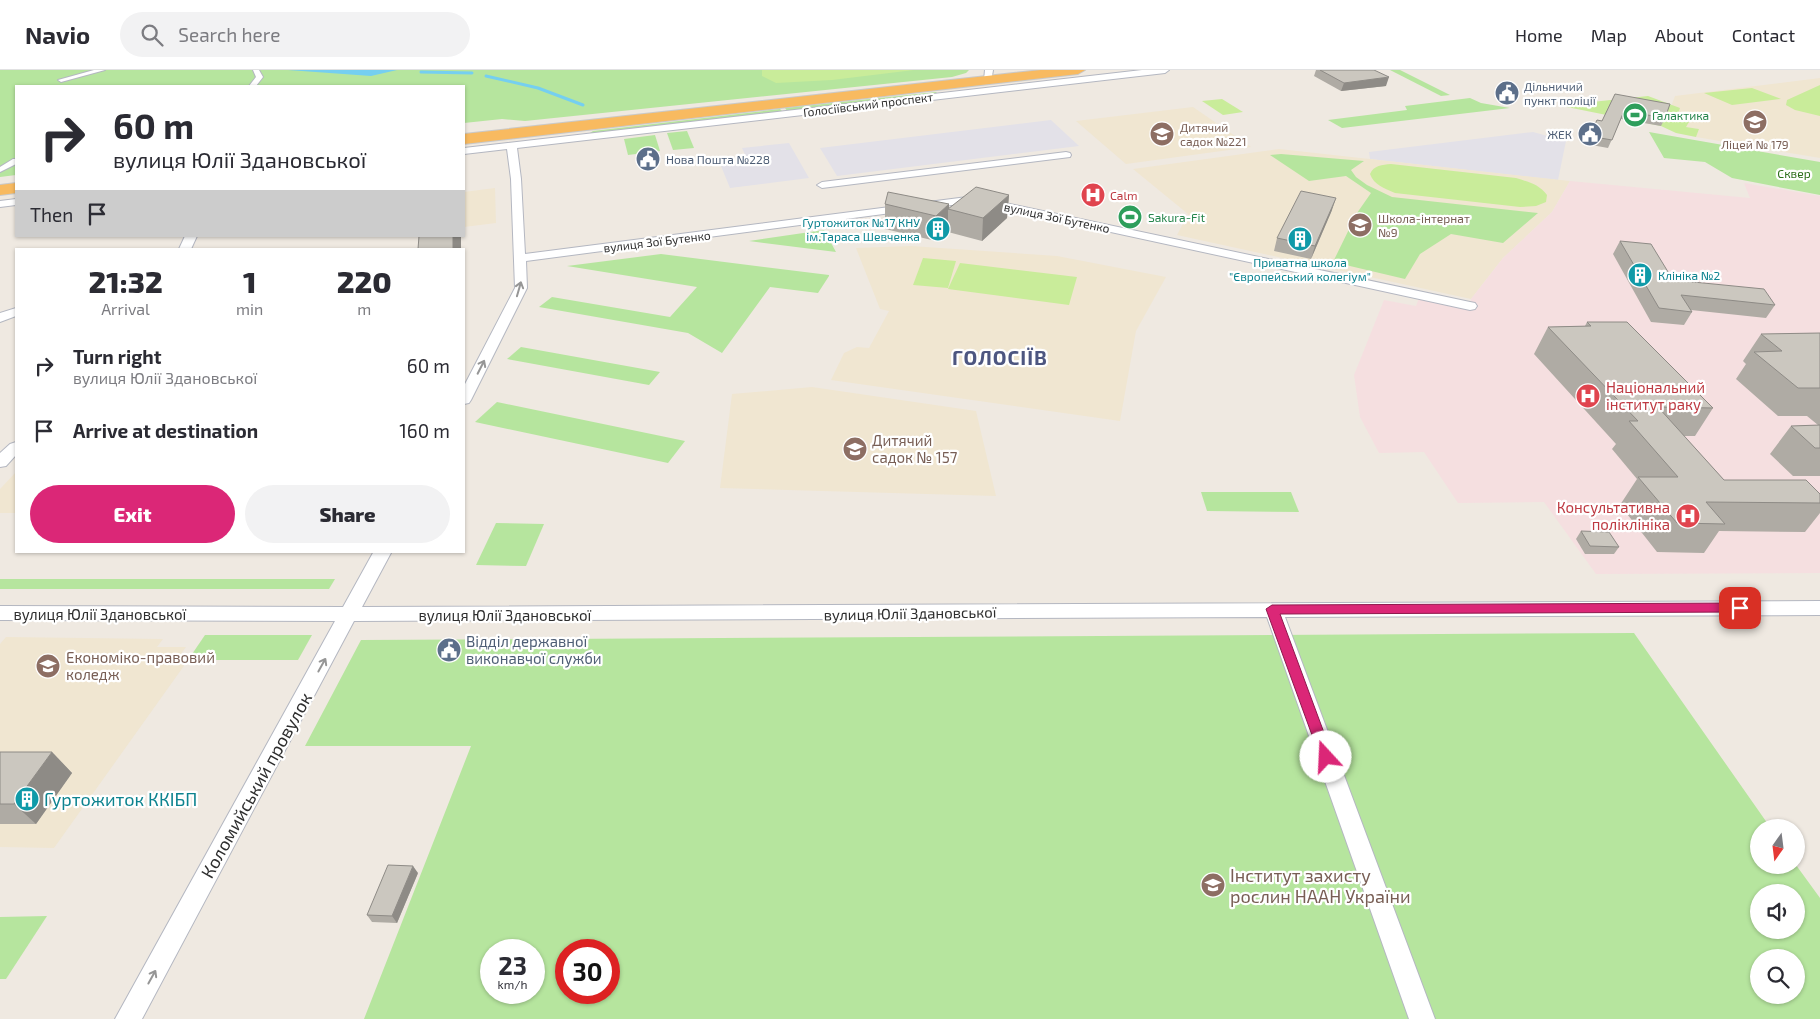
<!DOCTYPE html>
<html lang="en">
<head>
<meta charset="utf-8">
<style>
	body { margin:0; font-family:"Exo 2",sans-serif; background:#f2f2f3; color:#2b2b33; height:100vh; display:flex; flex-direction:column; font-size:19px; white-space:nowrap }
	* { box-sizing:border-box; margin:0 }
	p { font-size:16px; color:#7c7c81 }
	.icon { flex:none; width:28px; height:28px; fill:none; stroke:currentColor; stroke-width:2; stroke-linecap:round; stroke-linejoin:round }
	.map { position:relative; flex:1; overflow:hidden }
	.sheet { position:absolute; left:15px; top:178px; width:450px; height:305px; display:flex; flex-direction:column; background:#fff; border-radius:0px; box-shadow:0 1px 4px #0004 }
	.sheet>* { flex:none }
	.guide { position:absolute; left:15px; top:15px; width:450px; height:152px; border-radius:0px; box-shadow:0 1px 4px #0004; background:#fff; color:#2b2b33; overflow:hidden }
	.needle { width:32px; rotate:194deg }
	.fabs { position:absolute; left:1750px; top:749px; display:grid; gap:10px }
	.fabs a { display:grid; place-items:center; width:55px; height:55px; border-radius:50%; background:#fff; box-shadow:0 1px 4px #0004; font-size:25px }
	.speed { position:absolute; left:480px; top:869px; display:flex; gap:10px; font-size:25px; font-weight:700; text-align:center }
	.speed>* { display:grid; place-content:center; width:65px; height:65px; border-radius:50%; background:#fff; box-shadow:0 1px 4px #0004; line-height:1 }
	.speed small { font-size:12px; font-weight:400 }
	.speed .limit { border:8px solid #d22; background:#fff; color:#111 }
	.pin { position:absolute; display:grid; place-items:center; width:42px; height:42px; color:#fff; margin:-21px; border-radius:10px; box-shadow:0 2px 8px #0006 }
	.me { position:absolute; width:55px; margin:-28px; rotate:340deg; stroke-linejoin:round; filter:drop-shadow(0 0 4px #0008) }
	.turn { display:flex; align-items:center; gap:18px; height:105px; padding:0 15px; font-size:22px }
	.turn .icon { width:65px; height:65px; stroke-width:2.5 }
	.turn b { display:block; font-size:35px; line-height:42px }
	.then { display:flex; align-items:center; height:48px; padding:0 15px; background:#0003; gap:10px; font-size:19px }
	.eta { display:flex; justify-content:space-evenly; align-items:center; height:85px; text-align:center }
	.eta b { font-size:30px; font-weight:800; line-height:35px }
	.action { display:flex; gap:10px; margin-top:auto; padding:10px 15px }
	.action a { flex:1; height:58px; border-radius:30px; background:#db2777; color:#fff; font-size:20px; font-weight:800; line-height:58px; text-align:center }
	.action a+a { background:#f2f2f3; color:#2b2b33 }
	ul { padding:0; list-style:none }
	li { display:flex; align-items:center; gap:15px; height:65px; padding:0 15px }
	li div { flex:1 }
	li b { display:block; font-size:19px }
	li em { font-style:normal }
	header { display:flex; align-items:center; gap:30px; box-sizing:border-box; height:70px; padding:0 25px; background:#fff; border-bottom:1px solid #e1e1e2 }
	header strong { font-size:24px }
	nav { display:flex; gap:28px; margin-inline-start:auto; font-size:18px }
	.search { width:350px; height:45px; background:#f2f2f3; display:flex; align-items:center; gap:12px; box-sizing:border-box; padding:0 18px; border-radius:28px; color:#7c7c81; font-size:19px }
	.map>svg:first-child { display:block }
	.industrial { fill:#e3e1e8 }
	.education { fill:#f0e6d1 }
	.medical { fill:#f5dfe0 }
	.green { fill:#b6e59e; fill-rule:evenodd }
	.pitch { fill:#c9ec9a }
	.water { fill:#75cff0 }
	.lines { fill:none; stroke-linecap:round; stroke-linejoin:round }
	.stream { stroke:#75cff0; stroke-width:3 }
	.pedestrian-casing { stroke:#b4b7c1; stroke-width:2 }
	.minor-casing { stroke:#b4b7c1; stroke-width:2 }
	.trunk-casing { stroke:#c9c9c9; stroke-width:2 }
	.pedestrian { fill:#fff; fill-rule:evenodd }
	.minor { fill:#fff; fill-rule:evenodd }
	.trunk { fill:#f8ba60; fill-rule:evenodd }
	.wall { fill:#afaba4 }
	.shaded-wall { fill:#8e8b86 }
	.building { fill:#cbc7bf; stroke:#8e8b86 }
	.oneway { stroke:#969696 }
	.route { fill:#db2777; stroke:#8e194d }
	.labels { text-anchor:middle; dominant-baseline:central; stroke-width:4.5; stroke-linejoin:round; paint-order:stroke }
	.far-service-label { font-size:12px; fill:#4e5e75; stroke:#fff; text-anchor:start }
	.far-street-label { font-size:12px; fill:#2e2e2e; stroke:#fff }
	.far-leisure-label { font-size:12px; fill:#27864d; stroke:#fff; text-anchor:start }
	.far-education-label { font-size:12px; fill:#785e54; stroke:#fff; text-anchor:start }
	.far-park-label { font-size:12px; fill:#2c6e1b; stroke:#fff }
	.far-health-label { font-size:12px; fill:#be3a42; stroke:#fff; text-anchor:start }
	.far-culture-label { font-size:12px; fill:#0d838f; stroke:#fff; text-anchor:end }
	.health-label { font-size:15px; fill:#be3a42; stroke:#fff; text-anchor:start }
	.education-label { font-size:15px; fill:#785e54; stroke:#fff; text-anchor:start }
	.street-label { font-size:15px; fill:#2e2e2e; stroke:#fff }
	.service-label { font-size:15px; fill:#4e5e75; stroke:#fff; text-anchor:start }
	.near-street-label { font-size:18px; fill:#2e2e2e; stroke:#fff }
	.near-culture-label { font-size:18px; fill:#0d838f; stroke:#fff; text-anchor:start }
	.near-education-label { font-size:18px; fill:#785e54; stroke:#fff; text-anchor:start }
	.district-label { font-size:20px; font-weight:bold; letter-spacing:1px; fill:#4d5680; stroke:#fff }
</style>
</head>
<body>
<header>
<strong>Navio</strong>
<div class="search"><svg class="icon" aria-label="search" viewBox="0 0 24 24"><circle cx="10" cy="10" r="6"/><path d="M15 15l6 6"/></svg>Search here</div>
<nav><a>Home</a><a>Map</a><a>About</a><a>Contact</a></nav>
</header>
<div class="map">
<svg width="1820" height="949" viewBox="0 0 1820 949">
	<rect width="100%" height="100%" fill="#efe9e1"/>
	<g class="industrial">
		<path d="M1051,50L1079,76L837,106L820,78Z"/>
		<path d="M1533,62L1566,71L1558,110L1370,89L1369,82Z"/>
		<path d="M789,73L809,108L730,118L721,96L749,93L742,78Z"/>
	</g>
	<g class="education">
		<path d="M1820,8V88L1696,67L1699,59L1686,57L1672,34L1675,26Z"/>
		<path d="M1193,37L1251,77L1126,94L1076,51Z"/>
		<path d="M1279,79L1570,111L1552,142L1503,188L1471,229L1177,165L1188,144L1133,99Z"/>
		<path d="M495,118L496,153L464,157V122Z"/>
		<path d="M911,176L1057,186L1166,207L1136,261L1120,351L831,310L844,283L857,277L869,278L889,241L880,239L856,178Z"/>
		<path d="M812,317L976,341L996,426L720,418L732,324Z"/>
		<path d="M16,402V443H0V419Z"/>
		<path d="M6,567L163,569L157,577H186L175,592L186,593L54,778L0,777V574Z"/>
	</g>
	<path class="medical" d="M1570,111L1750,128L1744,113L1820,126V503L1596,504L1544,432L1458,433L1424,382L1379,383L1360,347L1354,305L1384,230L1416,236L1419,228L1469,238L1471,229L1503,188L1552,142Z"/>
	<g class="green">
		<path d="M0,0H969L966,3L952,7L525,51L502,49L464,53V16H16V105L0,107Z"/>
		<path d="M1390,0H1400L1450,25L1441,26Z"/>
		<path d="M936,22L938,24L788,42L785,38Z"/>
		<path d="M1470,28L1481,33L1510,38L1342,58L1328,50L1407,40L1405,36Z"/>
		<path d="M780,39L783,42L587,65L593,61Z"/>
		<path d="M687,61L694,78L673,80L667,63Z"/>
		<path d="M1649,62L1820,92V125L1732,108L1705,92L1664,88Z"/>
		<path d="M655,65L660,81L628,85L624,69Z"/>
		<path d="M1281,84L1364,91L1351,100L1356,107L1367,115L1392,127L1538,143L1503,173L1451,164L1420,184L1405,209L1333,192L1357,143L1371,123L1346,106L1309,111L1270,85Z"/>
		<path d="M824,160L836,182L749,171Z"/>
		<path d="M661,184L829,205V206L818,223L770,217L722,283L688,263L539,237L552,227L670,247L697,217L567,196Z"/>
		<path d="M521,277L660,302L649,315L507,289Z"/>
		<path d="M497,332L685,371L668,393L475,352Z"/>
		<path d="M1201,422H1291L1299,442L1207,441Z"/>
		<path d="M496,453L544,454L526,496L476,495Z"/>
		<path d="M0,509H335L329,519H0Z"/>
		<path d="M1634,563L1770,757L1759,758V795H1796L1820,828V949H364L471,676H305L361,570ZM1759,822H1796V860H1759ZM491,880H534V922H491ZM566,880H609V922H566ZM1759,888H1796V925H1759Z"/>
		<path d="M205,565H312L298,590H188Z"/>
		<path d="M47,846L6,909H0V847Z"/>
	</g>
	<g class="pitch">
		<path d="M762,0H914L832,10L776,13L762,6Z"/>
		<path d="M1820,15V46L1795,40L1786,35L1787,30Z"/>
		<path d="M1752,18L1781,29L1732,35L1704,23Z"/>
		<path d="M1648,26L1680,38L1678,44L1692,47L1686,57L1699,59L1696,67L1676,63L1661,56L1562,36L1564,35Z"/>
		<path d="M1222,29L1243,42L1223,45L1202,31Z"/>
		<path d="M1391,94L1516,108C1528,112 1539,114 1547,125L1546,132L1536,136L1520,137L1395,123C1384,118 1374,115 1370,104C1374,95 1382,95 1391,94Z"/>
		<path d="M923,188L956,191L948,218L913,215Z"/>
		<path d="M960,193L1077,207L1069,235L948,219Z"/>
	</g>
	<path class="water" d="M288,0H397L371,6Z"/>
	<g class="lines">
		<g class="stream">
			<path d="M421,2L472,3"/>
			<path d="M486,6L538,18L583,35"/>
		</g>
		<defs>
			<g id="pedestrian">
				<path d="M94,0H105L61,12L58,10Z"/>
				<path d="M253,0H259L263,7L256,16H249L256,7Z"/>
				<path d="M13,89H16V94L0,102V97Z"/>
			</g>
			<g id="minor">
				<path d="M985,0H993L991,12H985L984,10Z"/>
				<path d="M1142,0H1169L1165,3L517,78L521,109L525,184L967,127L982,128L1470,232L1475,233L1477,236L1475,239L1470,240L982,134L967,133L526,191L527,218L471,330L469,333L464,334V316L515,218L511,109L507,79L464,84V78Z"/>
				<path d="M1066,82L1070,83L1071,85L1070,87L822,118L817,115L822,112Z"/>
				<path d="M16,129V135L0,137V131Z"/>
				<path d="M185,166H197L191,179H179Z"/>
				<path d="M16,238V246L0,252V243Z"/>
				<path d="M16,372V385L6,396L0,397V383L10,374Z"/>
				<path d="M374,481H392L362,537L1820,531V545L1285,547L1435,949H1409L1267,547L354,551L142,949H115L335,551L0,550V536L343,537Z"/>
			</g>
			<g id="trunk">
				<path d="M1041,0H1085L1078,4L464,74V64Z"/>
				<path d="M16,113V123L0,125V115Z"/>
			</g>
		</defs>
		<use href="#pedestrian" class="pedestrian-casing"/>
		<use href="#minor" class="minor-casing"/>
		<use href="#trunk" class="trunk-casing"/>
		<use href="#pedestrian" class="pedestrian"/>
		<use href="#minor" class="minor"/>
		<use href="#trunk" class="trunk"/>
	</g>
	<g class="wall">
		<path d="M1316,0H1374L1386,16L1341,21L1314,6Z"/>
		<path d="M1615,24L1665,48L1661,56L1621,49L1608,78L1586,74L1597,50L1602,51Z"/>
		<path d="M1009,125L1007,148L982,171L948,162V160L936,171L885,159V134L949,139Z"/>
		<path d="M1332,140L1311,189L1274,181L1277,168Z"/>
		<path d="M1620,171L1673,210L1775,235L1766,248L1691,240L1692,242L1684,255L1651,252L1613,184Z"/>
		<path d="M1587,252L1713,338L1695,366H1684L1724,410L1820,424V443L1805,462L1719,461L1704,483L1657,482L1620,435L1637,409L1612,379L1616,374L1534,284L1548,257L1585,256Z"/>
		<path d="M1820,263V406H1793L1770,384L1791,356L1818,355L1807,346H1778L1736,309L1746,294L1743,291L1761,264Z"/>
		<path d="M1581,461L1619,477L1614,484H1585L1576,469Z"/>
		<path d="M0,682H52L72,703L36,754H0Z"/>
		<path d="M418,803L397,853L372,852L367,845Z"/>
	</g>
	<g class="shaded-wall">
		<path d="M1389,7L1386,16L1341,21L1344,13Z"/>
		<path d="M1009,125L1007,148L982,171L983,148Z"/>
		<path d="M1336,128L1332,140L1311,189L1315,176Z"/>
		<path d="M949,134V140L948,139V160L936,171V146Z"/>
		<rect x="453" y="166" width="8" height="13"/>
		<path d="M52,682L72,703L36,754L14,734Z"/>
		<path d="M413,796L418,803L397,853L392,846Z"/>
	</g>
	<g class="building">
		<path d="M1320,0H1374L1389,7L1344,13Z"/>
		<path d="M1615,24L1670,34L1665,48L1624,41L1612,70L1589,66L1597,50L1602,51Z"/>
		<path d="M976,117L1009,125L983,148L948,139Z"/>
		<path d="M1301,121L1336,128L1315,176L1277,168Z"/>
		<path d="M888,122L949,134L936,146L885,134Z"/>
		<path d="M419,166H453V179H418Z"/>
		<path d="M1620,171L1651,174L1673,210L1764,219L1775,235L1681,225L1692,242L1659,238Z"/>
		<path d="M1587,252H1627L1713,338L1658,337L1724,410H1806L1820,424V433L1706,432L1725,454L1677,453L1638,407H1678L1629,351H1638L1548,257L1591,256Z"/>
		<path d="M1820,263V318H1798L1754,282L1782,281L1761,264Z"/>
		<path d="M1820,355V378H1815L1791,356Z"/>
		<path d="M1581,461L1609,462L1619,477L1590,476Z"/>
		<path d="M0,682H52L14,734H0Z"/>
		<path d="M388,795L413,796L392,846L367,845Z"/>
	</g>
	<defs><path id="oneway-shaft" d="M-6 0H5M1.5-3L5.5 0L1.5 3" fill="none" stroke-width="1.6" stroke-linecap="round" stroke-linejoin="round" transform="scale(1.25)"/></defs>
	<g class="oneway">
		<use href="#oneway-shaft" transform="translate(519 219) rotate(-74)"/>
		<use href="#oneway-shaft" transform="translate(481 297) rotate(-63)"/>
		<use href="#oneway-shaft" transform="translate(322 595) rotate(-61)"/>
		<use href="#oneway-shaft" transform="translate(152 907) rotate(-61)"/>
	</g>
	<path class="route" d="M1740,533L1746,538L1740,542L1280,544L1333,687L1331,691L1326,693L1322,691L1320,687L1266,539L1272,535Z"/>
	<defs>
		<symbol id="civic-disc" viewBox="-11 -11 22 22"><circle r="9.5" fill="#5c6f8a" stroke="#fff"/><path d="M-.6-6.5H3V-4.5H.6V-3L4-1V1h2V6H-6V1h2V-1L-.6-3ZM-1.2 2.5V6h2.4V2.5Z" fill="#fff"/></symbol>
		<symbol id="stadium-disc" viewBox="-11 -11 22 22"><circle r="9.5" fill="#2e9e5b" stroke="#fff"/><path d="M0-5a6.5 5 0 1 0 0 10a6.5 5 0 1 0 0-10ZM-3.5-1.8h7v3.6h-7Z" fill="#fff"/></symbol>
		<symbol id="school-disc" viewBox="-11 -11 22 22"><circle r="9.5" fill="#8d6e63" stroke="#fff"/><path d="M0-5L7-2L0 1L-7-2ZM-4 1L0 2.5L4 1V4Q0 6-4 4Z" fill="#fff"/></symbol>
		<symbol id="hospital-disc" viewBox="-11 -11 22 22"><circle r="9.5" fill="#e0444e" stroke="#fff"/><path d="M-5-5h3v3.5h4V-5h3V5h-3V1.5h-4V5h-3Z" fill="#fff"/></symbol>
		<symbol id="building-disc" viewBox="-11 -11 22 22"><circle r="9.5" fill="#0f9aa8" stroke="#fff"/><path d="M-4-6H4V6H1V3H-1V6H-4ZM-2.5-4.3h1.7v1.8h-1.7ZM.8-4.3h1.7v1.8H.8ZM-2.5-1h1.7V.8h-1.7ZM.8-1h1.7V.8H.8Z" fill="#fff"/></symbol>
		<symbol id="university-disc" viewBox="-11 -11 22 22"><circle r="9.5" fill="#8d6e63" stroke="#fff"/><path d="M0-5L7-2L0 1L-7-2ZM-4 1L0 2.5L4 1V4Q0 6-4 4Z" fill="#fff"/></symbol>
	</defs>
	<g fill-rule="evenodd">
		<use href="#civic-disc" x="1493" y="9" width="28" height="28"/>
		<use href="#stadium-disc" x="1621" y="31" width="28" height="28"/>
		<use href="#school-disc" x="1741" y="38" width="28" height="28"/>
		<use href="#school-disc" x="1148" y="50" width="28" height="28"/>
		<use href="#civic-disc" x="1576" y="50" width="28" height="28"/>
		<use href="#civic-disc" x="634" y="75" width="28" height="28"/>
		<use href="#hospital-disc" x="1079" y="111" width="28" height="28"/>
		<use href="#stadium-disc" x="1116" y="133" width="28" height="28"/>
		<use href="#school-disc" x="1346" y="141" width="28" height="28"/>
		<use href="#building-disc" x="924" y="145" width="28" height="28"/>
		<use href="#building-disc" x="1286" y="155" width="28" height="28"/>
		<use href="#building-disc" x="1626" y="191" width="28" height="28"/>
		<use href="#hospital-disc" x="1574" y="312" width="28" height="28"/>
		<use href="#school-disc" x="841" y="365" width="28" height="28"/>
		<use href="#hospital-disc" x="1674" y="432" width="28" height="28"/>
		<use href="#civic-disc" x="435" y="566" width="28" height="28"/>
		<use href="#university-disc" x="34" y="582" width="28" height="28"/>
		<use href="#building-disc" x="13" y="715" width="28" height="28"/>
		<use href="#university-disc" x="1199" y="801" width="28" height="28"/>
	</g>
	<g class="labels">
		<g class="far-service-label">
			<text x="1524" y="16">Дільничий<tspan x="1524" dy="14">пункт поліції</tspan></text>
			<text x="1572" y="64" text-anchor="end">ЖЕК</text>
			<text x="666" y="89">Нова Пошта №228</text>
		</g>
		<g class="far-street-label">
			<text transform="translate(868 34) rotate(-7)">Голосіївський проспект</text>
			<text transform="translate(1057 147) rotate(12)">вулиця Зої Бутенко</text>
			<text transform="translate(657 171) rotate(-7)">вулиця Зої Бутенко</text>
		</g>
		<g class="far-leisure-label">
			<text x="1652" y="45">Галактика</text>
			<text x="1148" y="147">Sakura-Fit</text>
		</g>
		<g class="far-education-label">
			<text x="1180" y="57">Дитячий<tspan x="1180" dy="14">садок №221</tspan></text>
			<text x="1755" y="74" text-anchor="middle">Ліцей № 179</text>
			<text x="1378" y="148">Школа-інтернат<tspan x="1378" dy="14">№9</tspan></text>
		</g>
		<g class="far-park-label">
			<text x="1794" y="103">Сквер</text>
		</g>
		<g class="far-health-label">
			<text x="1110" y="125">Calm</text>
		</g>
		<g class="far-culture-label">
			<text x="920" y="152">Гуртожиток №17 КНУ<tspan x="920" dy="14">ім.Тараса Шевченка</tspan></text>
			<text x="1300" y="192" text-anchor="middle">Приватна школа<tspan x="1300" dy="14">"Європейський колегіум"</tspan></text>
			<text x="1658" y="205" text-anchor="start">Клініка №2</text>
		</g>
		<g class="health-label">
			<text x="1606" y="317">Національний<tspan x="1606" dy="17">інститут раку</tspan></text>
			<text x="1670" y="437" text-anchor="end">Консультативна<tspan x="1670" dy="17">поліклініка</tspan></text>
		</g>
		<g class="education-label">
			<text x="872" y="370">Дитячий<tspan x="872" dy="17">садок № 157</tspan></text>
			<text x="66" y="587">Економіко-правовий<tspan x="66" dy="17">коледж</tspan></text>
		</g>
		<g class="street-label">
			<text transform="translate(910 543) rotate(-1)">вулиця Юлії Здановської</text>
			<text x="100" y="544">вулиця Юлії Здановської</text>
			<text x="505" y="545">вулиця Юлії Здановської</text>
		</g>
		<g class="service-label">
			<text x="466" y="571">Відділ державної<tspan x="466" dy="17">виконавчої служби</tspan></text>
		</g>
		<g class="near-street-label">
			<text transform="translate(256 715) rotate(-61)">Коломийський провулок</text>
		</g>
		<g class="near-culture-label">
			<text x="44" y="729">Гуртожиток ККІБП</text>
		</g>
		<g class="near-education-label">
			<text x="1230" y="805">Інститут захисту<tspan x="1230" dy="21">рослин НААН України</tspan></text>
		</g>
		<g class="district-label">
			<text x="1000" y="287">ГОЛОСІЇВ</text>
		</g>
	</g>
</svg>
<div class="fabs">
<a><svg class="needle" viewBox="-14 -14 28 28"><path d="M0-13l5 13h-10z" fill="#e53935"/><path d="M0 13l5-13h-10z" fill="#7c7c81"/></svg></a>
<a><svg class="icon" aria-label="sound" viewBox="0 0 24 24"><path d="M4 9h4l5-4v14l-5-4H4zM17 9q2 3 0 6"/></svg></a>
<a><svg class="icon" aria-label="search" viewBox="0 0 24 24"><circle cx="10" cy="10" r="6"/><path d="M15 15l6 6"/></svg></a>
</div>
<div class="speed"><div>23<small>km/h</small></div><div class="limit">30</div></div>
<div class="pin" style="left:1740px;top:538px;background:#d93025"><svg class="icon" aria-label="arrive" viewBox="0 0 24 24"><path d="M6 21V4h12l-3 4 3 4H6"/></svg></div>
<svg class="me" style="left:1326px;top:687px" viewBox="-20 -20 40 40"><circle r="19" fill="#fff"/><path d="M0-13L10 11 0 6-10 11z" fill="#db2777"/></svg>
<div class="guide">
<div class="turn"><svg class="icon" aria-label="right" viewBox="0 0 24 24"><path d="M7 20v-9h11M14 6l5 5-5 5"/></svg><div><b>60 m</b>вулиця Юлії Здановської</div></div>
<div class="then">Then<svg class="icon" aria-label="arrive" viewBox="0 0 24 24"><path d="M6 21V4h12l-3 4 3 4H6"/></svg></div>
</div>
<section class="sheet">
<div class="eta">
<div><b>21:32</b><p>Arrival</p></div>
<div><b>1</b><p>min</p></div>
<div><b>220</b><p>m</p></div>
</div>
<ul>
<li><svg class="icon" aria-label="right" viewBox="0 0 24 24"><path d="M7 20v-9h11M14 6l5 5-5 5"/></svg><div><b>Turn right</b><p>вулиця Юлії Здановської</p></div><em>60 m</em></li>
<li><svg class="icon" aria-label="arrive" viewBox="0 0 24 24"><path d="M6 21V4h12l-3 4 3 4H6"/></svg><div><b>Arrive at destination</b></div><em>160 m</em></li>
</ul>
<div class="action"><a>Exit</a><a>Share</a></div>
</section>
</div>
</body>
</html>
